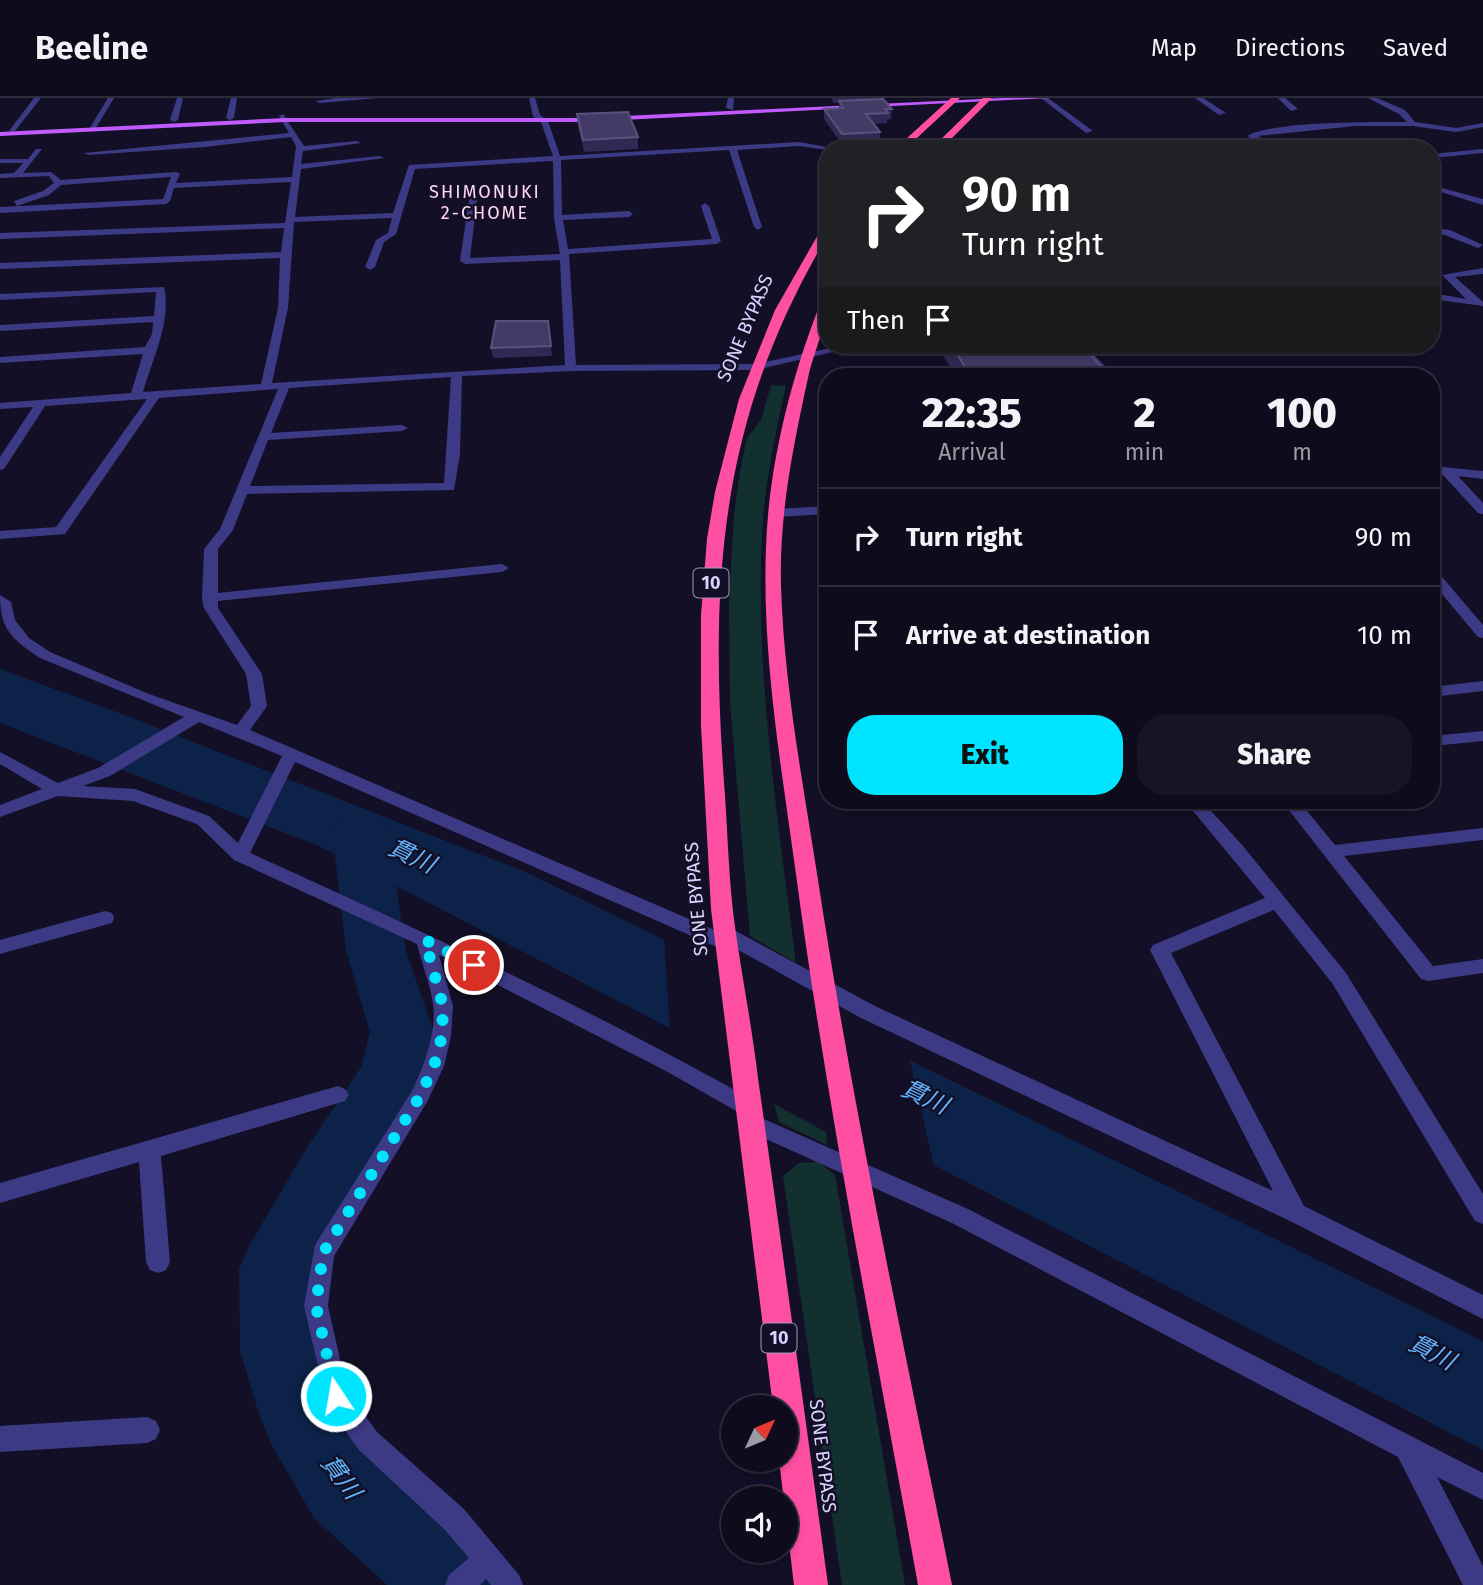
<!DOCTYPE html>
<html lang="en">
<head>
<meta charset="utf-8">
<style>
	body { margin:0; font-family:"Fira Sans","Noto Sans JP",sans-serif; background:#171425; color:#f1f3f6; height:100vh; display:flex; flex-direction:column; font-size:26px; white-space:nowrap }
	* { box-sizing:border-box; margin:0 }
	p { font-size:23px; color:#9b9ba3 }
	.icon { flex:none; width:38px; height:38px; fill:none; stroke:currentColor; stroke-width:2; stroke-linecap:round; stroke-linejoin:round }
	.map { position:relative; flex:1; overflow:hidden }
	.drawer { position:absolute; left:819px; top:270px; width:621px; height:441px; display:flex; flex-direction:column; background:#0e0b1c; border-radius:28px; box-shadow:0 4px 10px #0003,0 0 0 2px #2e2b3b }
	.drawer>* { flex:none }
	.hud { position:absolute; left:819px; top:42px; width:621px; height:214px; border-radius:28px; box-shadow:0 4px 10px #0003,0 0 0 2px #2e2b3b; background:#202124; color:#fff; overflow:hidden }
	.needle { width:46px; rotate:46deg }
	.tools { position:absolute; left:721px; top:1297px; display:grid; gap:14px }
	.tools a { display:grid; place-items:center; width:77px; height:77px; border-radius:50%; background:#0e0b1c; box-shadow:0 4px 10px #0003,0 0 0 2px #2e2b3b; font-size:35px }
	.pin { position:absolute; display:grid; place-items:center; width:60px; height:60px; color:#fff; margin:-30px; border:4px solid #fff; border-radius:50%; box-shadow:0 2px 7px #0007 }
	.me { position:absolute; width:77px; margin:-38px; rotate:348deg; stroke-linejoin:round; filter:drop-shadow(0 0 5px #0008) }
	.turn { display:flex; align-items:center; gap:24px; height:147px; padding:0 28px; font-size:32px }
	.turn .icon { width:91px; height:91px; stroke-width:2.5 }
	.turn b { display:block; font-size:49px; line-height:60px }
	.then { display:flex; align-items:center; height:66px; padding:0 28px; background:#0003; gap:14px; font-size:26px }
	.eta { display:flex; justify-content:space-evenly; align-items:center; height:119px; text-align:center }
	.eta b { font-size:42px; font-weight:800; line-height:49px }
	.action { display:flex; gap:14px; margin-top:auto; padding:14px 28px }
	.action a { flex:1; height:80px; border-radius:28px; background:#00e5ff; color:#111; font-size:28px; font-weight:800; line-height:80px; text-align:center }
	.action a+a { background:#171425; color:#f1f3f6 }
	ul { padding:0; list-style:none }
	li { display:flex; align-items:center; gap:21px; height:98px; padding:0 28px; border-top:2px solid #2e2b3b }
	li div { flex:1 }
	li b { display:block; font-size:26px }
	li em { font-style:normal }
	header { display:flex; align-items:center; gap:42px; box-sizing:border-box; height:98px; padding:0 35px; background:#0e0b1c; border-bottom:2px solid #2e2b3b }
	header strong { font-size:33px }
	nav { display:flex; gap:38px; margin-inline-start:auto; font-size:24px }
	.map>svg:first-child { display:block }
	.green { fill:#12302f }
	.water { fill:#0c2248 }
	.pier { fill:#130f26 }
	.lines { fill:none; stroke-linecap:round; stroke-linejoin:round }
	.river { fill:#0c2248; fill-rule:evenodd }
	.minor { fill:#3d3a85; fill-rule:evenodd }
	.major { fill:#c25bff; fill-rule:evenodd }
	.highway { fill:#ff4fa3; fill-rule:evenodd }
	.wall { fill:#312854 }
	.building { fill:#433a66; stroke:#5a527e; stroke-width:2 }
	.route { stroke:#00e5ff; stroke-width:12; stroke-dasharray:0 21.6 }
	.labels { text-anchor:middle; dominant-baseline:central; stroke-width:5; stroke-linejoin:round; paint-order:stroke }
	.far-neighbourhood-label { font-size:18px; letter-spacing:2px; fill:#ffd6f0; stroke:#130f26 }
	.shield { fill:#130f26; stroke:#9e99be; stroke-width:2 }
	.shield-label { font-size:18px; font-weight:bold; fill:#d9d4ff }
	.street-label { font-size:19px; fill:#d9d4ff; stroke:#130f26 }
	.near-water-label { font-size:24px; font-style:italic; fill:#62b6ff; stroke:#130f26 }
</style>
</head>
<body>
<header>
<strong>Beeline</strong>
<nav><a>Map</a><a>Directions</a><a>Saved</a></nav>
</header>
<div class="map">
<svg width="1483" height="1487" viewBox="0 0 1483 1487">
	<rect width="100%" height="100%" fill="#130f26"/>
	<g class="green">
		<path d="M771,287L786,288C775,337 765,385 762,435C755,579 778,722 796,865L750,838L730,604L729,505L734,416L740,373L747,340L761,322Z"/>
		<path d="M774,1006L826,1034L827,1047L779,1024Z"/>
		<path d="M818,1064L835,1077L905,1487H842L783,1078L799,1065Z"/>
	</g>
	<path class="water" d="M0,571L114,613L528,775L1483,1243V1352L319,748L0,625Z"/>
	<path class="pier" d="M664,838L909,958L934,1069L670,933Z"/>
	<g class="lines">
		<path class="river" d="M360,714L380,719L388,733L406,853L434,934L426,977L358,1092L315,1174L320,1253L335,1297L374,1360L476,1446L494,1487H387L314,1420L272,1348L260,1319L240,1253L239,1171L250,1146L308,1048L361,969L370,934L346,853L332,733L340,719Z"/>
		<g class="minor">
			<path d="M34,0H41L15,33H9Z"/>
			<path d="M108,0H114L94,33H88Z"/>
			<path d="M177,0H183L178,22L174,24L170,22Z"/>
			<path d="M231,0H237L234,20L230,22L226,20Z"/>
			<path d="M336,0H379L319,5L316,3Z"/>
			<path d="M529,0H535L540,17L548,23L560,58L799,44L838,51L828,52L799,48L737,52L762,129L758,132L754,129L729,52L561,62L562,117L629,113L633,116L629,119L563,122L568,151L712,141L701,108L705,105L709,108L721,143L717,146L569,156L576,267L756,266L845,247H863L756,272L571,273L462,278L460,356L454,392L247,396L233,432L218,451V495L502,466L509,470L502,474L218,503V510L262,576L267,608L250,632L717,833L725,829L732,831L875,908L1273,1093L1150,852L1153,847L1265,800L1184,702H1201L1243,748L1346,875L1483,1096V1126L1475,1123L1332,885L1274,812L1171,855L1304,1108L1483,1197V1221L1288,1122L861,920L733,849L726,852L719,850L295,664L250,755C422,833 593,912 758,1005L761,1011L757,1018L968,1111L1483,1375V1402L1437,1379L1483,1468V1487H1463L1398,1359L952,1125L744,1031L741,1025L745,1018L666,973L439,857L453,908L451,938L444,968L427,1004L334,1158L328,1208L347,1292L377,1334L464,1411L519,1477L523,1487H491L486,1481L480,1487H445L449,1477L469,1460L444,1431L359,1352L327,1307L304,1208L315,1147L412,993C424,967 437,935 433,906C430,886 422,866 417,846L234,762L197,726L133,703L58,698L0,719V707L42,691L0,666V654L58,685L98,670L184,619L40,560C12,541 0,532 0,497L11,504L15,522L29,540L50,554L149,596L237,627L251,608L246,576L204,510L202,500L204,451L220,431L278,291L159,300L65,436L0,441V433L56,429L147,301L45,308L4,371L0,372V359L33,309L0,311V305L131,295L143,256L0,265V259L145,249L152,236L153,224L0,233V227L154,218L156,194L0,202V196L164,189C172,223 152,262 143,294L261,286L278,210L280,160L0,171V165L281,154L284,130L0,141V135L285,125L291,84L174,90L170,103L166,106L0,115V109L163,101L171,79L61,87L49,97L17,108L14,103L43,93L54,85L49,78L0,80V76L14,75L23,65H0V61H28L36,51H42L23,75L51,74L61,82L176,74L180,76L176,85L292,79L296,48L291,39L205,49L88,57L84,55L289,35L279,18L283,16L304,48L357,43L361,45L303,53L301,66L380,58L384,60L301,71L295,119L393,115L409,67L553,58L541,24L533,18ZM553,63L554,120L560,156L470,160L477,102L473,99L469,102L460,163L465,166L560,162L565,267L272,285L288,210L294,124L392,120L388,135L376,142L365,169L370,172L375,169L384,144L396,136L415,71ZM451,279L444,385L250,388L268,342L402,333L408,330L402,327L271,335L289,290ZM199,624L282,658L238,745L209,718L135,691L83,688L110,678Z"/>
			<path d="M728,0H734L733,12L726,10Z"/>
			<path d="M1041,0H1048L1093,33L1086,35Z"/>
			<path d="M1195,0H1203L1226,15L1219,17Z"/>
			<path d="M1278,0H1285L1298,11L1291,13Z"/>
			<path d="M1368,0H1377L1405,12L1415,24L1456,30L1483,25V29L1456,34L1413,28H1355L1258,38L1281,51H1273L1247,38C1271,23 1375,24 1407,24L1399,16Z"/>
			<path d="M1074,43L1082,51H1073L1069,47L962,51L987,44Z"/>
			<path d="M1483,51V55L1432,60V56Z"/>
			<path d="M1438,89L1483,101V107L1438,93Z"/>
			<path d="M1432,130L1450,132L1483,147L1478,150L1445,137L1432,136Z"/>
			<path d="M1483,170V176L1455,179L1483,204V208L1432,201V195L1466,201L1442,177Z"/>
			<path d="M1073,247H1084L1112,275L1310,269L1322,278H1311L1307,275L1103,278Z"/>
			<path d="M1432,368L1483,373V381L1458,378L1483,405V416L1478,415L1443,377L1432,376Z"/>
			<path d="M828,408V416L776,419L770,415L776,411Z"/>
			<path d="M1432,472L1437,473L1483,527V540L1478,539L1432,484Z"/>
			<path d="M1483,583V593L1432,599V589Z"/>
			<path d="M1483,633V643L1432,648V638Z"/>
			<path d="M1281,702H1298L1335,747L1483,730V742L1344,758L1433,868L1483,861V875L1428,883L1421,881Z"/>
			<path d="M105,813L112,815L114,820L112,825L0,856V842Z"/>
			<path d="M338,988L345,991L349,997L345,1003L161,1058L170,1164L166,1172L158,1175L150,1172L146,1164L139,1064L0,1105V1085Z"/>
			<path d="M147,1319L156,1323L160,1332L156,1341L147,1345L0,1354V1328Z"/>
		</g>
		<path class="major" d="M1002,0H1049L583,24H285L0,38V34L285,20H583Z"/>
		<g class="highway">
			<path d="M951,0H960L905,51H895Z"/>
			<path d="M983,0H992L941,51H931Z"/>
			<path d="M828,125V137C717,323 709,488 725,698C728,742 729,786 735,829C742,879 752,929 758,980C782,1149 805,1318 828,1487H794L779,1362H786V1309H773L711,811L701,628V517L707,441L715,394L739,301L775,212L823,128Z"/>
			<path d="M828,198C828,226 814,252 808,280C793,349 779,417 781,488C784,587 803,685 818,782C854,1018 905,1252 952,1487H918C875,1248 827,1010 795,769C779,653 758,534 768,417C775,343 795,269 822,201Z"/>
		</g>
	</g>
	<g class="wall">
		<path d="M831,0H875V1L892,11L891,21L887,22V25L874,26L880,34V45L842,46L824,21V11L839,10V5H834Z"/>
		<path d="M577,16L638,39V51L584,54L578,28Z"/>
		<path d="M548,223L552,258L493,260L491,250Z"/>
		<path d="M945,247H1083L1108,278H956L944,259Z"/>
	</g>
	<g class="building">
		<path d="M883,1L892,11H885L888,15L866,16L880,34L842,36L824,11L843,10L839,3Z"/>
		<path d="M628,14L638,39L583,42L577,16Z"/>
		<path d="M496,223H548L551,248L491,250Z"/>
		<path d="M951,247H1083L1108,278H971Z"/>
	</g>
	<g class="lines">
		<path class="route" d="M336,1298L316,1208L323,1155L420,998L434,968L442,938L443,908L425,842L474,867"/>
	</g>
	<g class="labels">
		<g class="far-neighbourhood-label">
			<text x="485" y="94">SHIMONUKI<tspan x="485" dy="21">2-CHOME</tspan></text>
		</g>
		<g class="shield">
			<rect x="693.5" y="470.5" width="35" height="29" rx="5"/>
			<rect x="761.5" y="1225.5" width="35" height="29" rx="5"/>
		</g>
		<g class="shield-label">
			<text x="711" y="485">10</text>
			<text x="779" y="1240">10</text>
		</g>
		<g class="street-label">
			<text transform="translate(745 230) rotate(-67)">SONE BYPASS</text>
			<text transform="translate(696 801) rotate(-95)">SONE BYPASS</text>
			<text transform="translate(823 1358) rotate(83)">SONE BYPASS</text>
		</g>
		<g class="near-water-label">
			<text transform="translate(412 758) rotate(25)">貫川</text>
			<text transform="translate(925 999) rotate(25)">貫川</text>
			<text transform="translate(1432 1254) rotate(27)">貫川</text>
			<text transform="translate(341 1379) rotate(53)">貫川</text>
		</g>
	</g>
</svg>
<div class="tools">
<a><svg class="needle" viewBox="-14 -14 28 28"><path d="M0-13l5 13h-10z" fill="#e53935"/><path d="M0 13l5-13h-10z" fill="#9b9ba3"/></svg></a>
<a><svg class="icon" aria-label="sound" viewBox="0 0 24 24"><path d="M4 9h4l5-4v14l-5-4H4zM17 9q2 3 0 6"/></svg></a>
</div>
<div class="pin" style="left:474px;top:867px;background:#d93025"><svg class="icon" aria-label="arrive" viewBox="0 0 24 24"><path d="M6 21V4h12l-3 4 3 4H6"/></svg></div>
<svg class="me" style="left:336px;top:1298px" viewBox="-20 -20 40 40"><circle r="17" fill="#00e5ff" stroke="#fff" stroke-width="3"/><path d="M0-11L8 9 0 5-8 9z" fill="#fff"/></svg>
<div class="hud">
<div class="turn"><svg class="icon" aria-label="right" viewBox="0 0 24 24"><path d="M7 20v-9h11M14 6l5 5-5 5"/></svg><div><b>90 m</b>Turn right</div></div>
<div class="then">Then<svg class="icon" aria-label="arrive" viewBox="0 0 24 24"><path d="M6 21V4h12l-3 4 3 4H6"/></svg></div>
</div>
<section class="drawer">
<div class="eta">
<div><b>22:35</b><p>Arrival</p></div>
<div><b>2</b><p>min</p></div>
<div><b>100</b><p>m</p></div>
</div>
<ul>
<li><svg class="icon" aria-label="right" viewBox="0 0 24 24"><path d="M7 20v-9h11M14 6l5 5-5 5"/></svg><div><b>Turn right</b></div><em>90 m</em></li>
<li><svg class="icon" aria-label="arrive" viewBox="0 0 24 24"><path d="M6 21V4h12l-3 4 3 4H6"/></svg><div><b>Arrive at destination</b></div><em>10 m</em></li>
</ul>
<div class="action"><a>Exit</a><a>Share</a></div>
</section>
</div>
</body>
</html>
